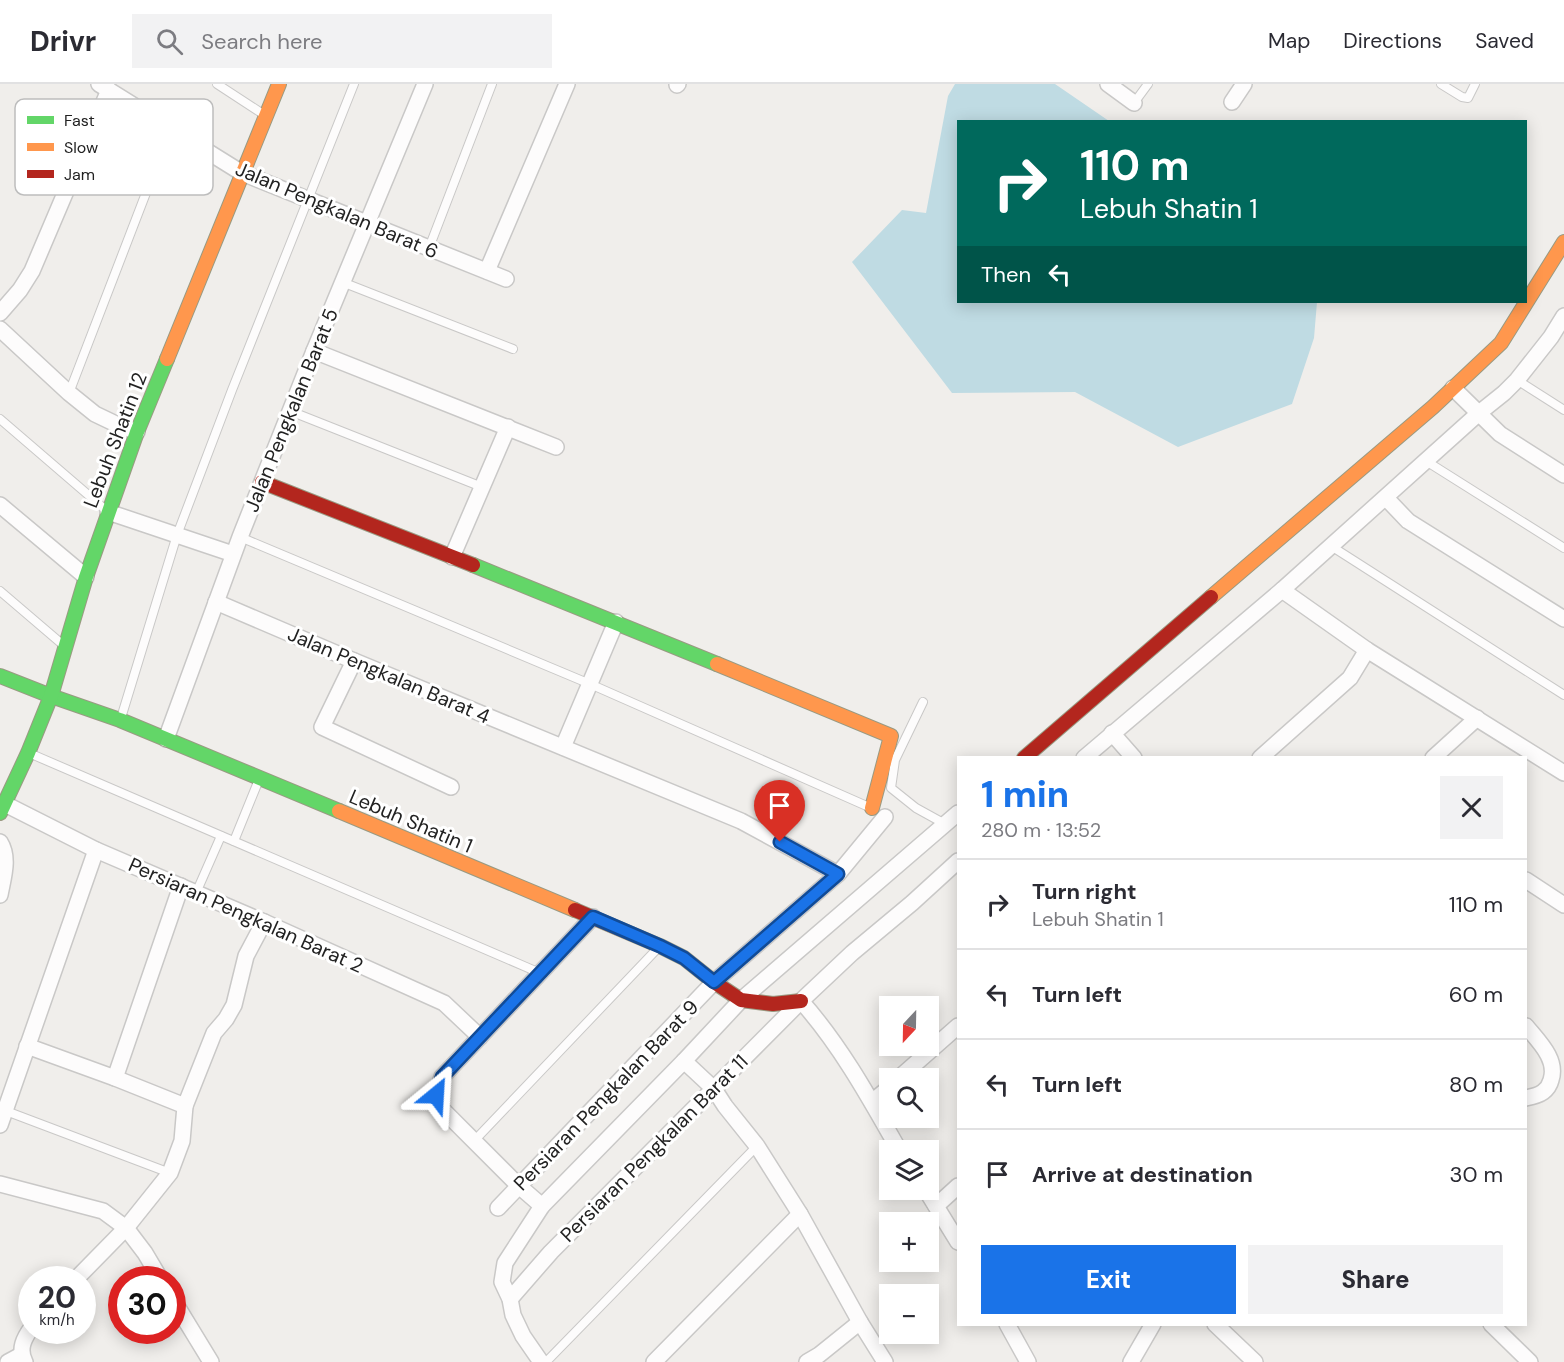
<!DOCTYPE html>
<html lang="en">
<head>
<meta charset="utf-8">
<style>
	body { margin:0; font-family:"DM Sans",sans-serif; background:#f2f2f3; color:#2b2b33; height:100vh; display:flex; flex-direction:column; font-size:22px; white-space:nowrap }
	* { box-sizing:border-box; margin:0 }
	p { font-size:20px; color:#7c7c81 }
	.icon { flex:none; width:33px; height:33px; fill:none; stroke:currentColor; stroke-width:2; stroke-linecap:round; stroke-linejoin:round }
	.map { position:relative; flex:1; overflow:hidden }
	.panel { position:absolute; left:957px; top:672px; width:570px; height:570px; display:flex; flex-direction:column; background:#fff; border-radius:0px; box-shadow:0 3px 15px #0003 }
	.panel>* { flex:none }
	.hud { position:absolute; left:957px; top:36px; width:570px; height:183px; border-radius:0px; box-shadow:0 3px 15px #0003; background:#00695c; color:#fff; overflow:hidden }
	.needle { width:39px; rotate:202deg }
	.buttons { position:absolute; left:879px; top:912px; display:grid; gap:12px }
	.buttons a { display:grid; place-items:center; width:60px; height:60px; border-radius:0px; background:#fff; box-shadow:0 3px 15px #0003; font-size:30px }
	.speed { position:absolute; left:18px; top:1182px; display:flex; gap:12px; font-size:30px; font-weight:700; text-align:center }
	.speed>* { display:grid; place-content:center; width:78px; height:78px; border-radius:50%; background:#fff; box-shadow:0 3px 15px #0003; line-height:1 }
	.speed small { font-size:15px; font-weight:400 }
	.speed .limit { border:9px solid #d22; background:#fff; color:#111 }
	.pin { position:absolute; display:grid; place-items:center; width:51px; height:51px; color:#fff; margin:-62px -26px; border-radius:50% 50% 50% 0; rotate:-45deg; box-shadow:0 0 6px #0007 }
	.pin .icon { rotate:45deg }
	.me { position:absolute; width:66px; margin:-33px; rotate:27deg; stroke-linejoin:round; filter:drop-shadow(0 0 4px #0008) }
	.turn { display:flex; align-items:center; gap:21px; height:126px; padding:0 24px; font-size:27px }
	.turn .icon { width:78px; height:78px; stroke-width:2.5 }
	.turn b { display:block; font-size:42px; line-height:51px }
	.then { display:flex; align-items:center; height:57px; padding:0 24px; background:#0003; gap:12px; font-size:22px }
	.round { display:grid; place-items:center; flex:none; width:63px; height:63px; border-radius:0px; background:#f2f2f3 }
	.head { display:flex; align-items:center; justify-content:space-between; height:102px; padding:0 24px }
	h1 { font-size:36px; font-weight:800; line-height:45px; color:#1a73e8 }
	.action { display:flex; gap:12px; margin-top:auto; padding:12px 24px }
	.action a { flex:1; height:69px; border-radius:0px; background:#1a73e8; color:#fff; font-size:24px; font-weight:800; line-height:69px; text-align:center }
	.action a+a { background:#f2f2f3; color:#2b2b33 }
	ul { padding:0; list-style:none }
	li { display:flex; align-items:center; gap:18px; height:90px; padding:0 24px; border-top:2px solid #e1e1e2 }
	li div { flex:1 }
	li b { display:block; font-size:22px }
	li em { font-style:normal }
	header { display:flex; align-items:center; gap:36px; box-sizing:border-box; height:84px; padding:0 30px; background:#fff; border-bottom:2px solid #e1e1e2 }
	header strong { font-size:28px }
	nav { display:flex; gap:33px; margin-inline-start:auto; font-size:21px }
	.search { width:420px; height:54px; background:#f2f2f3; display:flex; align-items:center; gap:15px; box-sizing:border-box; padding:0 21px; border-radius:0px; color:#7c7c81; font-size:22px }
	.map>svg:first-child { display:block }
	.water { fill:#bfdbe3 }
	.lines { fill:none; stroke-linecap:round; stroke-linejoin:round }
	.lane-casing { stroke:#c9c8c7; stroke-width:10 }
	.street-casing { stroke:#c9c8c7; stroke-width:18 }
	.fast-casing { stroke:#999a82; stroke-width:16 }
	.slow-casing { stroke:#999a82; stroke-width:16 }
	.jam-casing { stroke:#999a82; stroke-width:16 }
	.lane { stroke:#fdfcfc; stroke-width:8 }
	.street { stroke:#fdfcfc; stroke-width:15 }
	.fast { stroke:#63d668; stroke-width:14 }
	.slow { stroke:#ff974d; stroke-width:14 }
	.jam { stroke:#b3261e; stroke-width:14 }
	.route-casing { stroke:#114b97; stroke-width:15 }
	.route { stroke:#1a73e8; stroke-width:10 }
	.labels { text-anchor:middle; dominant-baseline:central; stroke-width:6; stroke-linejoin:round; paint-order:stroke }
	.street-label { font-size:20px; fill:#222; stroke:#fff }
	.key { fill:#fff; stroke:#bdbdbd; stroke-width:1.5 }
	.key-label { font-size:16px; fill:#222 }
</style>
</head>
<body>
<header>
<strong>Drivr</strong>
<div class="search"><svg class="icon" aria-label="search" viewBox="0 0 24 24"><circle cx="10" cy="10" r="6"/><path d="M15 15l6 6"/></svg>Search here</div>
<nav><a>Map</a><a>Directions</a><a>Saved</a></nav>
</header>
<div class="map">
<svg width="1564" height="1278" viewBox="0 0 1564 1278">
	<rect width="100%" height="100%" fill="#f0eeeb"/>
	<path class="water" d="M955,0H1055L1109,37L958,38V218H1317L1314,254L1292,320L1178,363L1075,308L952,309L852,178L902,126L926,129L948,12Z"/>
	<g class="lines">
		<defs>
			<g id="lane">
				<path d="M217,0L263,30"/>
				<path d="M1441,0L1462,13L1468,14L1475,0"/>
				<path d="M1134,19L1148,0"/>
				<path d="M429,164L492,0"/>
				<path d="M342,198L513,265"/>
				<path d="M1517,296L1564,326"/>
				<path d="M69,309L171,44"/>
				<path d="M290,327L482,403"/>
				<path d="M0,335L107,427"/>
				<path d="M1426,377L1564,464"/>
				<path d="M240,453L590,600L869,723"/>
				<path d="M1331,462L1564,611"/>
				<path d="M0,507L62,560"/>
				<path d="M923,618L895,676L891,704L916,724L945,740"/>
				<path d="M121,634L177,451L232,306L354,0"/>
				<path d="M29,669L540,889"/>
				<path d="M234,757L258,698"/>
				<path d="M196,809L221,752"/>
				<path d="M6,1027L170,1089"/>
				<path d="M474,1057L657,865"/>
				<path d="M546,1278L757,1062"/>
			</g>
			<g id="street">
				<path d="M99,0L242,89L506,195"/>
				<path d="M1108,0L1134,19"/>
				<path d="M677,1L678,0"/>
				<path d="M1232,18L1244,0"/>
				<path d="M487,187L567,0"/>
				<path d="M0,229L20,206L32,187L109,6"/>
				<path d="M0,245L69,309L95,330L118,341L137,348"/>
				<path d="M314,267L556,363"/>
				<path d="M1453,304L1500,350L1564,391"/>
				<path d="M1386,414L1408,437L1564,535"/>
				<path d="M0,421L86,493"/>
				<path d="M108,428L233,470"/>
				<path d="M452,473L508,343"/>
				<path d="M1282,506L1367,566L1564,689"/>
				<path d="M216,518L354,577L741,737L838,790"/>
				<path d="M354,577L322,643L451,703"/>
				<path d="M1112,649L1134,674"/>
				<path d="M166,655L240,453L314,267L425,0"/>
				<path d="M563,663L616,538"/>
				<path d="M1084,674L1282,506L1479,329L1504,309L1517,296L1551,253L1564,232"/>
				<path d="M1260,674L1350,594L1367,566"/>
				<path d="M1433,674L1477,634"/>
				<path d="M5,720L96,766L264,838L444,919L480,953"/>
				<path d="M0,758C10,774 3,794 0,811"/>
				<path d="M1526,796L1564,821"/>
				<path d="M801,917C841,962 870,1015 899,1066"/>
				<path d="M1526,942C1538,957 1558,975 1551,996C1550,1000 1547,1005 1543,1008C1539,1011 1531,1013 1526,1014"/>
				<path d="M27,962L115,994L185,1022L182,1057L170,1089L126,1144L75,1196"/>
				<path d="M684,977L714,1005L725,1022L757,1062L800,1130L860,1238L885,1278"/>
				<path d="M115,994L181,802"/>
				<path d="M899,994L958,942"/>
				<path d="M872,1018L890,1003"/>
				<path d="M185,1022L214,949L226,935L234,921L246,872L264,838"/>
				<path d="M0,1041L96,766"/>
				<path d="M0,1100L103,1127L126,1144L145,1169L161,1196"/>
				<path d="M926,1106L958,1158"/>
				<path d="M542,1122L519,1102L441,1024L436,1011L442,993L593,833"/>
				<path d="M936,1122L958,1102"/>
				<path d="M498,1124L714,898L838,790L885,733"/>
				<path d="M172,1214L211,1278"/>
				<path d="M510,1215L551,1168L801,917L852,869L912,819L958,777"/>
				<path d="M1007,1240L1028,1278"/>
				<path d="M1215,1240L1255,1278"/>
				<path d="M1491,1240L1530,1278"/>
				<path d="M8,1278L21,1271"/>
				<path d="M25,1278C18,1265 24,1254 32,1243"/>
				<path d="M541,1278L523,1252L513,1231L510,1215L502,1198L505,1179L542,1122L684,977L741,916L958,729"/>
				<path d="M654,1278L800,1130"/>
				<path d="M807,1278L819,1271L860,1238"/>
				<path d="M1131,1278L1153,1240"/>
			</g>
			<g id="fast">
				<path d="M473,481L717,580"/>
				<path d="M0,592L51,612L120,636L339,727"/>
				<path d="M0,729L28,669L51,612L86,493L137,348L167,275"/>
			</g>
			<g id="slow">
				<path d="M167,275L279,0"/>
				<path d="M1211,513L1433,323L1501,259L1564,158"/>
				<path d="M717,580L891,652L872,724"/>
				<path d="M339,727L575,826"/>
			</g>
			<g id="jam">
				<path d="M262,398L473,481"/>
				<path d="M1024,674L1211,513"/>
				<path d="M575,826L660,862L684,874L714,898L741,916L773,920L801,917"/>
			</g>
		</defs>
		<use href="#lane" class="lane-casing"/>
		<use href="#street" class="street-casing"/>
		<use href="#fast" class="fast-casing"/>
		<use href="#slow" class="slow-casing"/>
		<use href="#jam" class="jam-casing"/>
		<use href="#lane" class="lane"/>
		<use href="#street" class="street"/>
		<use href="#fast" class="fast"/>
		<use href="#slow" class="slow"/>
		<use href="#jam" class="jam"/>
	</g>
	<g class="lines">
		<defs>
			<path id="route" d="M436,1011L442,993L593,833L660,862L684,874L714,898L838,790L780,758"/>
		</defs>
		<use href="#route" class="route-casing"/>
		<use href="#route" class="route"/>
	</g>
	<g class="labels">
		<g class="street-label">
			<text transform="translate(337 126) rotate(23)">Jalan Pengkalan Barat 6</text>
			<text transform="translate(291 326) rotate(-68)">Jalan Pengkalan Barat 5</text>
			<text transform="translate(115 356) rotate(-69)">Lebuh Shatin 12</text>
			<text transform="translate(389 591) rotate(23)">Jalan Pengkalan Barat 4</text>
			<text transform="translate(411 737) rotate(23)">Lebuh Shatin 1</text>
			<text transform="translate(246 831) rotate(24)">Persiaran Pengkalan Barat 2</text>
			<text transform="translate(606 1011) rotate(-46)">Persiaran Pengkalan Barat 9</text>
			<text transform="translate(654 1064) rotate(-45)">Persiaran Pengkalan Barat 11</text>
		</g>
	</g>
	<rect x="15" y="15" width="198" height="96" rx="9" class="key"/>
	<rect x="27" y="32" width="27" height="8" fill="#63d668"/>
	<rect x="27" y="59" width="27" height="8" fill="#ff974d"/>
	<rect x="27" y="86" width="27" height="8" fill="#b3261e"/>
	<g class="key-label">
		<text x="64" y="42">Fast</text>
		<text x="64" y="69">Slow</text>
		<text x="64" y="96">Jam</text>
	</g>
</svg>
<div class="buttons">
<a><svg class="needle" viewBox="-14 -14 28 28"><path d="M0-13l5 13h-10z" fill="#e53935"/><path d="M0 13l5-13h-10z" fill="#7c7c81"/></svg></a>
<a><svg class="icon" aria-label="search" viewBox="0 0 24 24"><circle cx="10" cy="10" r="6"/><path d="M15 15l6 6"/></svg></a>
<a><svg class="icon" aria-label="layers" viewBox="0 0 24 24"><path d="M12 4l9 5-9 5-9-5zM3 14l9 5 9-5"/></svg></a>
<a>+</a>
<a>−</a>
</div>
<div class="speed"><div>20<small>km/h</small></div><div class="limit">30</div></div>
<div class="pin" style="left:780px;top:758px;background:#d93025"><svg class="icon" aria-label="arrive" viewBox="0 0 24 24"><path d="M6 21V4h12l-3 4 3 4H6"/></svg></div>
<svg class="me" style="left:436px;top:1011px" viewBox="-20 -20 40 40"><path d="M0-17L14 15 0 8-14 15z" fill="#1a73e8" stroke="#fff" stroke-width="4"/></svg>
<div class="hud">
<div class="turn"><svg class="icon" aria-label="right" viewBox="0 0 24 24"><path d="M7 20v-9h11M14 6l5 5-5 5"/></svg><div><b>110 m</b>Lebuh Shatin 1</div></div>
<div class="then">Then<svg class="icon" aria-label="left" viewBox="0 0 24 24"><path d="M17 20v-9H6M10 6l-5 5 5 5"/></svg></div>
</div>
<section class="panel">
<div class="head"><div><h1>1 min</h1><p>280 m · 13:52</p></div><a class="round"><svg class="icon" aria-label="close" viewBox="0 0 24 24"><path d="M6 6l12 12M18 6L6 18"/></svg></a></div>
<ul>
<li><svg class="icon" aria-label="right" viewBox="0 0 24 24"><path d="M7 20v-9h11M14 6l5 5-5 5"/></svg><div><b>Turn right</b><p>Lebuh Shatin 1</p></div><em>110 m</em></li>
<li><svg class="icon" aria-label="left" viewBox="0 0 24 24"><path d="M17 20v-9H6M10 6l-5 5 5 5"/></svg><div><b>Turn left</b></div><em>60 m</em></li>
<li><svg class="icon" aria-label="left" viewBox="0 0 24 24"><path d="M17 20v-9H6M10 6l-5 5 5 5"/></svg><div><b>Turn left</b></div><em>80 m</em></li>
<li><svg class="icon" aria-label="arrive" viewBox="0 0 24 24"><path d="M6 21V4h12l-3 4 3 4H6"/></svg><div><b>Arrive at destination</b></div><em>30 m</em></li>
</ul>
<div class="action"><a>Exit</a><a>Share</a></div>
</section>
</div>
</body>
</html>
